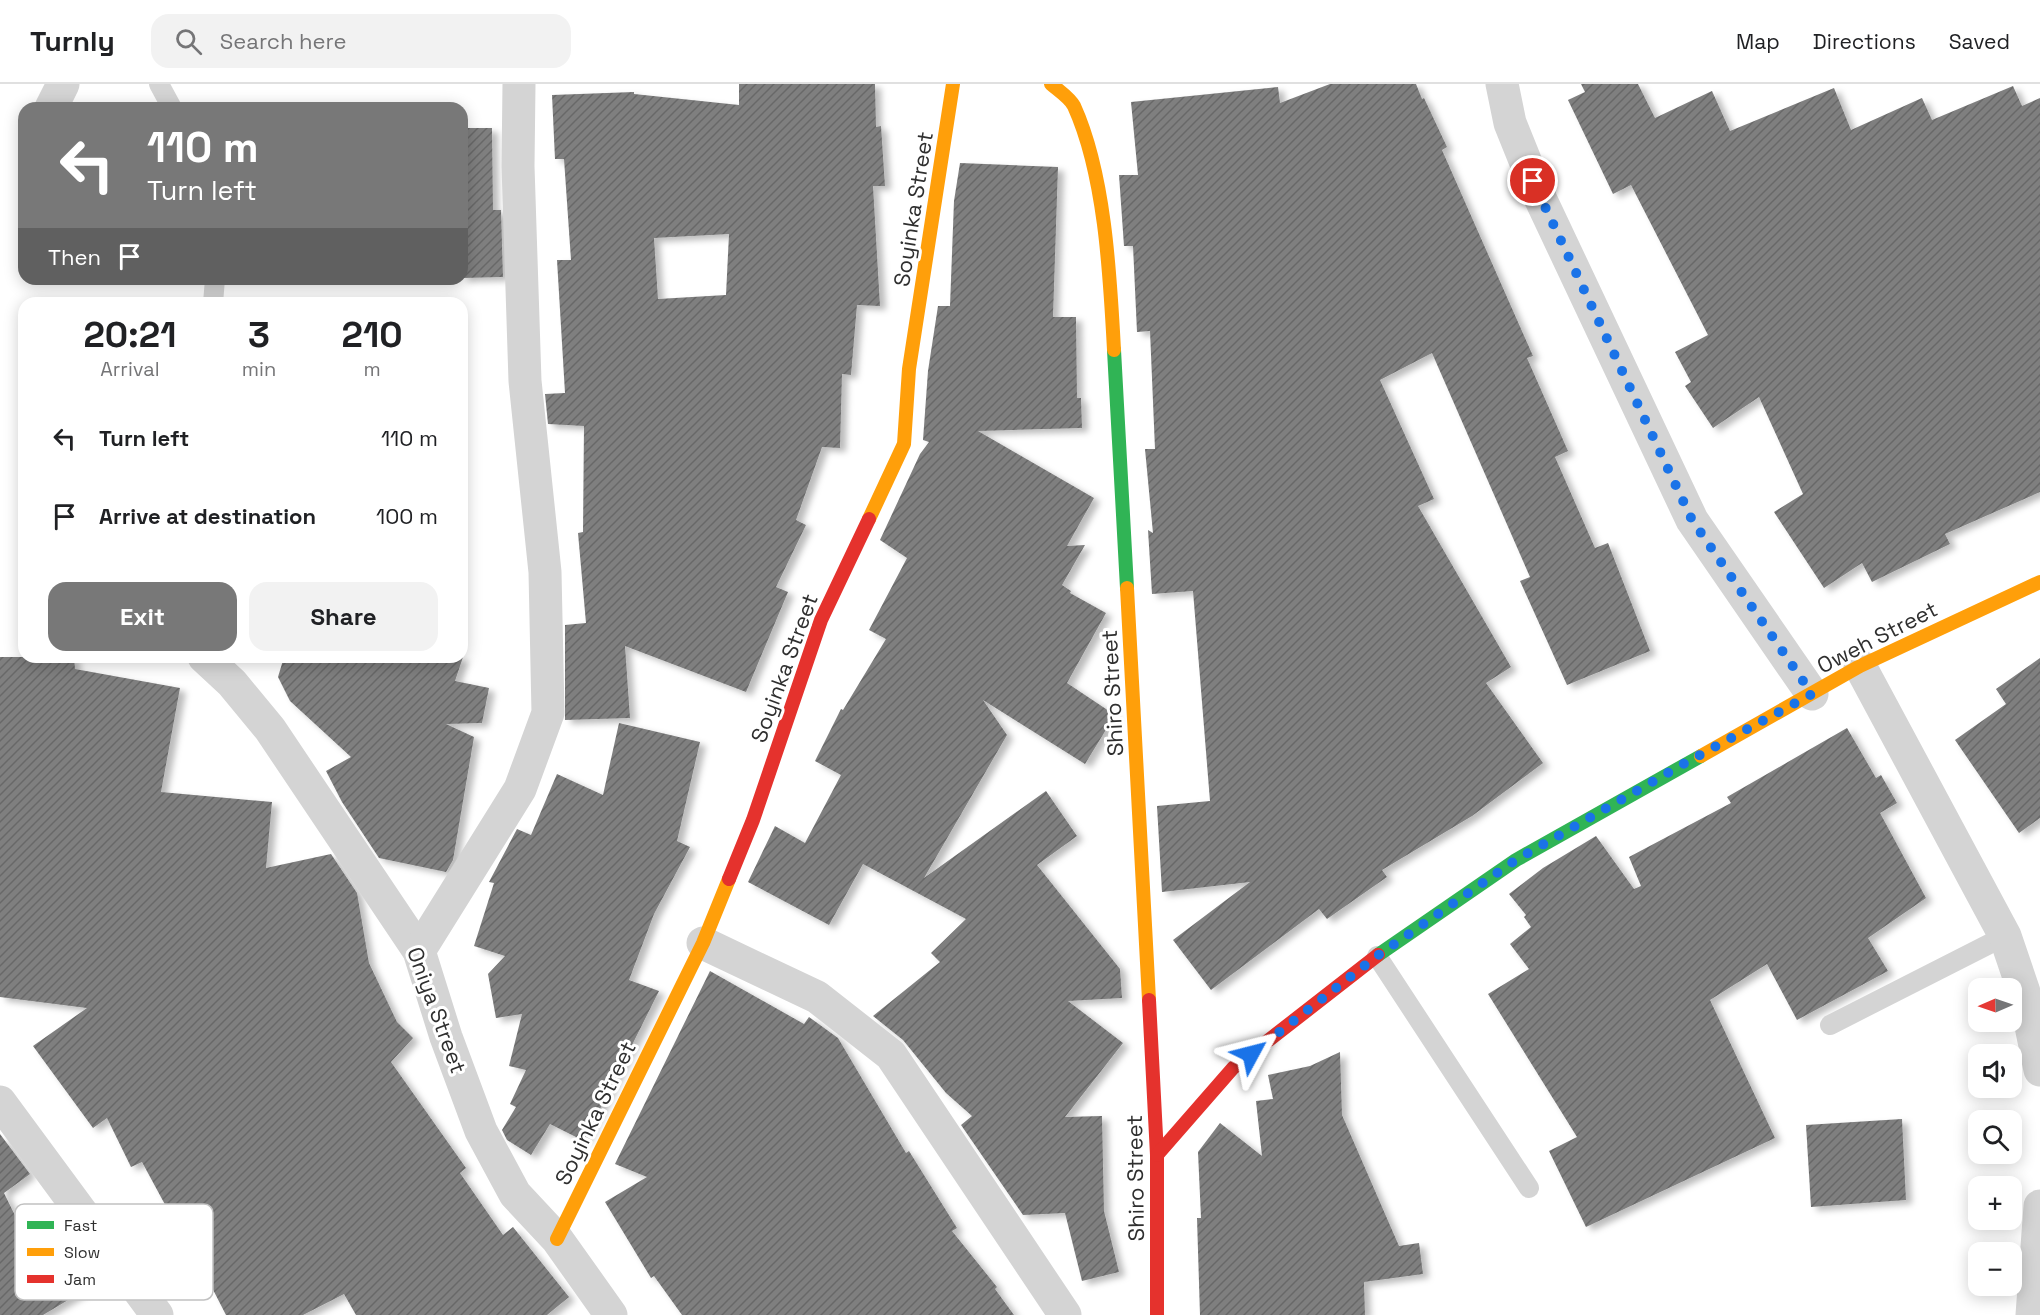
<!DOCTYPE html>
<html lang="en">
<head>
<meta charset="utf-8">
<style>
	body { margin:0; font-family:"Space Grotesk",sans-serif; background:#f2f2f2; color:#202124; height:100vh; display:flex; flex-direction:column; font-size:22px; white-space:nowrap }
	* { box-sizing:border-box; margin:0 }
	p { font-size:20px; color:#757577 }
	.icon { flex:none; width:33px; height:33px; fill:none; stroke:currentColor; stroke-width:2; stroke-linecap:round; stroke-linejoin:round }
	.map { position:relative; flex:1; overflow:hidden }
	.drawer { position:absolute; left:18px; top:213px; width:450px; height:366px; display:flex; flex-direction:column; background:#fff; border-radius:18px; box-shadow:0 3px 15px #0003 }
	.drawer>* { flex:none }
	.top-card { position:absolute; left:18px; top:18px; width:450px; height:183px; border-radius:18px; box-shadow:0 3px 15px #0003; background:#787878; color:#fff; overflow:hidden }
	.needle { width:39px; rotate:268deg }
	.buttons { position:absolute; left:1968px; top:894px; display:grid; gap:12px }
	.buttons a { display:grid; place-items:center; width:54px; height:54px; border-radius:12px; background:#fff; box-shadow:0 3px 15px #0003; font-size:30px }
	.pin { position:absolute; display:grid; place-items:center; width:51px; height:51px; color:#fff; margin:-26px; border:3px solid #fff; border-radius:50%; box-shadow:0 2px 6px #0007 }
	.me { position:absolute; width:66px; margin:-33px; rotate:52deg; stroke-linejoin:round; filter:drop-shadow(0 0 4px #0008) }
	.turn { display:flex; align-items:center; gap:21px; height:126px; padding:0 30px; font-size:27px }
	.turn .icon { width:78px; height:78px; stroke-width:2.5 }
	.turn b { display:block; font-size:42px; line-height:51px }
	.then { display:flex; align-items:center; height:57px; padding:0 30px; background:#0003; gap:12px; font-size:22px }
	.eta { display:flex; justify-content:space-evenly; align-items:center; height:102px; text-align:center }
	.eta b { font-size:36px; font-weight:700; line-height:42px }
	.button { display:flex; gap:12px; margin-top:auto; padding:12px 30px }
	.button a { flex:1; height:69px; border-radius:18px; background:#787878; color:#fff; font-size:24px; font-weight:700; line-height:69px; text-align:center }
	.button a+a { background:#f2f2f2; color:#202124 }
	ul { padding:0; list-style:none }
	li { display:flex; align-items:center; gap:18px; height:78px; padding:0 30px }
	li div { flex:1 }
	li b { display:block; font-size:22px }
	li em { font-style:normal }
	header { display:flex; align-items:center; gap:36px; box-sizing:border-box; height:84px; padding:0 30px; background:#fff; border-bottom:2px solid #e0e0e0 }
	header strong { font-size:28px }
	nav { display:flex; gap:33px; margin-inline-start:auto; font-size:21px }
	.search { width:420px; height:54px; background:#f2f2f2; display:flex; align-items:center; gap:15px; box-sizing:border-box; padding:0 21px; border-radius:18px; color:#757577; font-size:22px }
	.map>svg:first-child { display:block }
	.building { fill:url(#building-hatch); fill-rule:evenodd; filter:url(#shadow) }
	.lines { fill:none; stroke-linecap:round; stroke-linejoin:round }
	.lane { stroke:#d4d4d4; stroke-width:20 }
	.street { stroke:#d4d4d4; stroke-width:33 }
	.fast { stroke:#30b455; stroke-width:14 }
	.slow { stroke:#ff9f0a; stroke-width:14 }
	.jam { stroke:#e5322d; stroke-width:14 }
	.route { stroke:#1a73e8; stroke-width:10; stroke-dasharray:0 18 }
	.labels { text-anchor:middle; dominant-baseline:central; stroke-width:6; stroke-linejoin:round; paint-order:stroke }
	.street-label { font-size:22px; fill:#2f2f2f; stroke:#fff }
	.key { fill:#fff; stroke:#c1c1c1; stroke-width:1.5 }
	.key-label { font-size:16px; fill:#2f2f2f }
</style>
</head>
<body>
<header>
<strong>Turnly</strong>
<div class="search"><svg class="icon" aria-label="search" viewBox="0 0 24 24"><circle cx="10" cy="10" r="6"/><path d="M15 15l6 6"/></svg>Search here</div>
<nav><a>Map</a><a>Directions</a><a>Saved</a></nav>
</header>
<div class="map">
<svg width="2040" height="1231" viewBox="0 0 2040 1231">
	<defs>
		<pattern id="building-hatch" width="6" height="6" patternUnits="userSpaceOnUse" patternTransform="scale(1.5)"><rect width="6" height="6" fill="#7f7f7f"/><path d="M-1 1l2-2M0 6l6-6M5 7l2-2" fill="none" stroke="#686868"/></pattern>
		<filter id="shadow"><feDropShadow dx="6" dy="4" stdDeviation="3" flood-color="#0004"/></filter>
	</defs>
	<rect width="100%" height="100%" fill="#fff"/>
	<g class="building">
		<path d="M739,0H875L876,43L881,42L885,102H873L880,222L857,221L851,291L842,290L840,364L822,363L796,436L806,441L776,503L788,508L746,608L625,562L630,634L565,636V541L586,539L578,449L583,448L584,342L548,340L545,310L565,309L557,176H571L564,75H555L552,11L634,8V10L739,21ZM729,150L726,211L658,215L654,154Z"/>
		<path d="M1330,0H1416L1422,15L1424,14L1447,63L1442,66L1533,272L1527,274L1568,367L1555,373L1595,464L1608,459L1650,567L1567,601L1520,497L1530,493L1432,269L1380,296L1434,415L1418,422L1511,583L1486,599L1543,679L1472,732L1382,786L1387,793L1327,835L1319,825L1211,906L1173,856L1250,798L1162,808L1157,722L1210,717L1193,507L1152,510L1148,446L1153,449L1145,365H1155L1150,247L1137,248L1133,162H1124L1119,91H1138L1131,18L1278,3L1280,19Z"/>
		<path d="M1581,0H1638L1655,34L1712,7L1730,47L1834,4L1851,46L1922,14L1932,36L2013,2L2022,22L2040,14V408L1945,450L1950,460L1872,498L1862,479L1824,504L1774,428L1803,410L1759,313L1713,344L1685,302L1691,298L1675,268L1708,251L1631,101L1613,110L1568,16L1585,8Z"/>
		<path d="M462,44H492L493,126H501L503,193L462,194Z"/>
		<path d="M960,79L1058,83L1053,233H1076L1077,314H1081L1082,344L978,347L1094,414L1067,462L1085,461L1062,501L1071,507L1070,509L1106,529L1067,599L1115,631L1085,680L983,616L1007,651L924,794L1046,707L1077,752L1037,781L1120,885L1122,914L1068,917L1123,959L1065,1033L1102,1032L1104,1127L1119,1188L1082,1197L1065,1129L1023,1131L961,1041L972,1032L946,1009L903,956L873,932L940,878L931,869L966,835L863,780L829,841L748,798L775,742L805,759L841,691L815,677L841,625L843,626L886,555L869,546L907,474L880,456L920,370L929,358L923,356L928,287L938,222H950L954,117Z"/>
		<path d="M0,573H74L75,585L180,604L161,708L272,718L266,784L331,770L357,809L369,879L397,938L413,954L391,978L466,1084L460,1089L503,1151L513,1143L569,1213L547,1231H356L344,1210L303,1231H226L185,1151L182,1152L142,1078L131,1083L107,1034L93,1044L33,962L87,924L0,913Z"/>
		<path d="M284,573H463L455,597L489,604L482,639L446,640L474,653L453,776L446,788L379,774L342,718L326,687L351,673L290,617L278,593Z"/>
		<path d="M2040,574V734L2019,749L1955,656L2006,620L1996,605Z"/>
		<path d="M619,639L700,658L677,757L690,763L654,830L629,896L659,907L584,1057L550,1040L531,1071L507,1056L502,1046L516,1023L510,1020L526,986L509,982L522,930L496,934L488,890L505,872L474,862L494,799L489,798L517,745L531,751L557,690L603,711Z"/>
		<path d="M1847,644L1876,694L1881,691L1897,719L1880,729L1926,814L1868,854L1888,887L1797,936L1767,880L1710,916L1775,1054L1586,1143L1549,1067L1577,1053L1488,910L1529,885L1510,860L1531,843L1524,833L1526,831L1509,810L1543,784L1596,752L1634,805L1641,802L1629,773L1731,719L1727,713Z"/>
		<path d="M710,887L804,940L809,933L838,954L906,1069L909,1067L957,1144L952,1147L997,1203L995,1205L1014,1231H682L654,1192L651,1194L605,1118L647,1093L615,1080Z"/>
		<path d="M1340,968L1342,1031L1399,1162L1419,1159L1423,1190L1364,1198L1365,1231H1200L1197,1134H1201L1198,1068L1220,1039L1262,1072L1256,1017L1273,1015L1268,991L1310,982Z"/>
		<path d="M1902,1035L1906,1116L1811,1123L1806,1041Z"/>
		<path d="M0,1050L30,1090L4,1109L32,1166L71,1146L100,1197L43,1231H0Z"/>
	</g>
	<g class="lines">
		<g class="lane">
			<path d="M159,0L172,24"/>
			<path d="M213,219L215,195"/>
			<path d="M1377,872L1529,1104"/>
			<path d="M1830,941L2005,852"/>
		</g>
		<g class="street">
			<path d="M1502,0L1510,39L1541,116L1692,436L1812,610"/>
			<path d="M51,24L63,0"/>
			<path d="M204,573L232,599L270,645L419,867L446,953L481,1047L515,1110L557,1155L611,1231"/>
			<path d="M1860,582L2005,852L2024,908L2040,986"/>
			<path d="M703,859L817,913L891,971L1065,1231"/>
			<path d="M419,867L520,705L548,629L545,488L525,297L518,82L519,0"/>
			<path d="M0,1018L157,1231"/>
			<path d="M2032,1231L2040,1122"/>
		</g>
		<g class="fast">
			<path d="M1114,266L1127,504"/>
			<path d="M1378,871L1516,776L1701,672"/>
		</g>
		<g class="slow">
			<path d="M1051,0C1058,6 1070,14 1074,22C1105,90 1110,191 1114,266"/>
			<path d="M869,435L904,360L909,285L953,0"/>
			<path d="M1127,504L1149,916"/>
			<path d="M1701,672L1860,582L2040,498"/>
			<path d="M557,1155L703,859L729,795"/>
		</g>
		<g class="jam">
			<path d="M729,795L753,736L821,536L869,435"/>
			<path d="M1149,916L1157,1071V1231"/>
			<path d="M1157,1071L1233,984L1378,871"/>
		</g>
	</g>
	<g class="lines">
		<path class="route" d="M1251,970L1377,872L1516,776L1687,678L1812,610L1692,436L1533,97"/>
	</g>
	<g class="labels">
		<g class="street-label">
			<text transform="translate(913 125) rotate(-81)">Soyinka Street</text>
			<text transform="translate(1877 553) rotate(-27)">Oweh Street</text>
			<text transform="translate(784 584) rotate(-70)">Soyinka Street</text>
			<text transform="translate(1112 609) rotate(-93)">Shiro Street</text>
			<text transform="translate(437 926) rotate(70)">Oniya Street</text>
			<text transform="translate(595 1029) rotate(-64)">Soyinka Street</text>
			<text transform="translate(1135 1094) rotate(-91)">Shiro Street</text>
		</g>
	</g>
	<rect x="15" y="1120" width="198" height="96" rx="9" class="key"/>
	<rect x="27" y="1137" width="27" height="8" fill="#30b455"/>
	<rect x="27" y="1164" width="27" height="8" fill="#ff9f0a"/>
	<rect x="27" y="1191" width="27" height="8" fill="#e5322d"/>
	<g class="key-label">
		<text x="64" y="1147">Fast</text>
		<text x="64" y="1174">Slow</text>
		<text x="64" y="1201">Jam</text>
	</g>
</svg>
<div class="buttons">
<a><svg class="needle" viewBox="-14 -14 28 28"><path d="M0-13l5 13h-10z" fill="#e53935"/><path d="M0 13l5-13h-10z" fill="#757577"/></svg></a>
<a><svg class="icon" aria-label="sound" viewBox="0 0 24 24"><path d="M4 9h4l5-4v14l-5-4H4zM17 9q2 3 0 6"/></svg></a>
<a><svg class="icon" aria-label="search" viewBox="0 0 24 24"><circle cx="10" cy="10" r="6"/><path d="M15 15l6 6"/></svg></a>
<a>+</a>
<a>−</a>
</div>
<div class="pin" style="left:1533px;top:97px;background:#d93025"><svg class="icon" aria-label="arrive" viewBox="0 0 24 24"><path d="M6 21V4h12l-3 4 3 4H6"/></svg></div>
<svg class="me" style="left:1251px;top:970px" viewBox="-20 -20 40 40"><path d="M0-17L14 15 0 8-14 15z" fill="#1a73e8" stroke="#fff" stroke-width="4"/></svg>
<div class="top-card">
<div class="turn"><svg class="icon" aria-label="left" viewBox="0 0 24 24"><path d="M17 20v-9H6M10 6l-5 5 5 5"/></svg><div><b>110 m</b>Turn left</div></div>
<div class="then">Then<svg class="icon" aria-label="arrive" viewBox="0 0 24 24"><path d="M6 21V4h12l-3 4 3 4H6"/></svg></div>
</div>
<section class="drawer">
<div class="eta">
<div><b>20:21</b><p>Arrival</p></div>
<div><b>3</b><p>min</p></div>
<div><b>210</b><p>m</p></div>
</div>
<ul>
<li><svg class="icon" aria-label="left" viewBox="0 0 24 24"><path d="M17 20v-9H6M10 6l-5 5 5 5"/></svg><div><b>Turn left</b></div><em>110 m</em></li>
<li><svg class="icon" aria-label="arrive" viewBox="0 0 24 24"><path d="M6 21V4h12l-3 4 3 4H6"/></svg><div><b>Arrive at destination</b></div><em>100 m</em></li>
</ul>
<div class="button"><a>Exit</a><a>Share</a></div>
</section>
</div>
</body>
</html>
